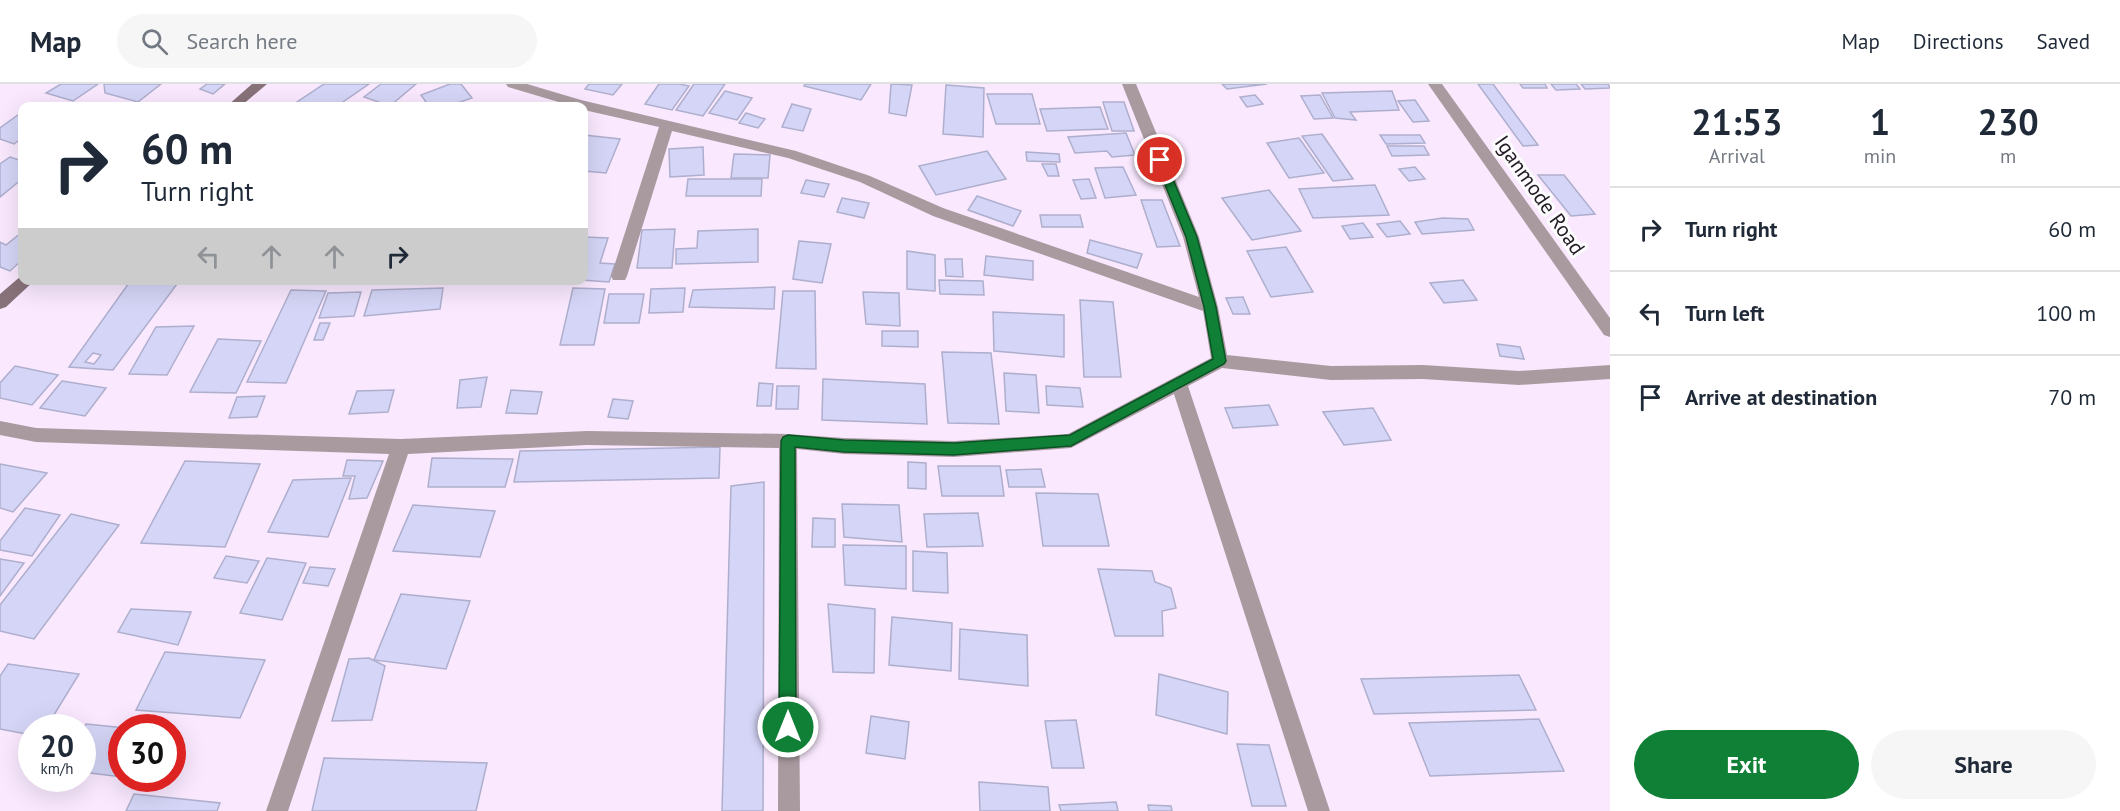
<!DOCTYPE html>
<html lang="en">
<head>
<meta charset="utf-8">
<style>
	body { margin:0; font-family:"PT Sans",sans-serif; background:#f6f6f7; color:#1f2937; height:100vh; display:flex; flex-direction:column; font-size:22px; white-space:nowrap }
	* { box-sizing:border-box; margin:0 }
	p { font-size:20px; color:#747a83 }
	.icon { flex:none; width:33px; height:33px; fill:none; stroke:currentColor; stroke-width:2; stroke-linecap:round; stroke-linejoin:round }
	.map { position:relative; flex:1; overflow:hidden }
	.sheet { display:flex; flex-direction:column; background:#fff; width:510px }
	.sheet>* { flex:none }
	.top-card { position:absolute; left:18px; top:18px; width:570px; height:183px; border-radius:12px; box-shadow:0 6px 24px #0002; background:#fff; color:#1f2937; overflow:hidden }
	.speed { position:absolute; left:18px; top:630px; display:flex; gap:12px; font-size:30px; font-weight:700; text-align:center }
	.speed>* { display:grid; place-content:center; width:78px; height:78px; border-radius:50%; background:#fff; box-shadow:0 6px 24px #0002; line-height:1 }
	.speed small { font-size:15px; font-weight:400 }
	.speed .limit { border:9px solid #d22; background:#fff; color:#111 }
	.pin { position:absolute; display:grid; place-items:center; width:51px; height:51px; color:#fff; margin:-26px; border:3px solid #fff; border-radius:50%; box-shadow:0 2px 6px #0007 }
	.me { position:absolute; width:66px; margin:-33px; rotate:0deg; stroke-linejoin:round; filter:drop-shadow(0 0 4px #0008) }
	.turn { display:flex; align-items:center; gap:21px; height:126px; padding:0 24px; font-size:27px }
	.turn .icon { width:78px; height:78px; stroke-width:2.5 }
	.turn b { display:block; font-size:42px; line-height:51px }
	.lanes { display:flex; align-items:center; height:57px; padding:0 24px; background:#0003; justify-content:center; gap:30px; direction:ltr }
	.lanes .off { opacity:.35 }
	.eta { display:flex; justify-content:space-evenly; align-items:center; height:102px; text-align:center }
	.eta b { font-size:36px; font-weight:600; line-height:42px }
	.action { display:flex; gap:12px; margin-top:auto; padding:12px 24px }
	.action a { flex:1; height:69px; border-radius:36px; background:#118037; color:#fff; font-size:24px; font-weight:600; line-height:69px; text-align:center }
	.action a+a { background:#f6f6f7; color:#1f2937 }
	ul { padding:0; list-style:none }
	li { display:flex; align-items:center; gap:18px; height:84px; padding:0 24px; border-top:2px solid #e0e1e3 }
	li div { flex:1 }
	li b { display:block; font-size:22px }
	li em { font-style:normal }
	header { display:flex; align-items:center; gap:36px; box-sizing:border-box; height:84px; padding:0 30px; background:#fff; border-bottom:2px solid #e0e1e3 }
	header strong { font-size:28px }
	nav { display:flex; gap:33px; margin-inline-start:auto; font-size:21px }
	.search { width:420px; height:54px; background:#f6f6f7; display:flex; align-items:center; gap:15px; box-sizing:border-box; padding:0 21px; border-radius:33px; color:#747a83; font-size:22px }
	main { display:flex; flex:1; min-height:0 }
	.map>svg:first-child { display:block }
	.building { fill:#d5d5f7; stroke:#aeaecd; stroke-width:1.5; fill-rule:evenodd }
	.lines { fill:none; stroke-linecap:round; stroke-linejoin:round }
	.street { fill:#a99aa0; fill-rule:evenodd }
	.secondary { fill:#88727a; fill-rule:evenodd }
	.route { fill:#118037; stroke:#0b5324; stroke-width:1.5 }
	.labels { text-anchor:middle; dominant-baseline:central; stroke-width:6; stroke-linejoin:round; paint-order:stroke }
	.street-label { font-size:21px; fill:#221a24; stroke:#fcfcfc }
</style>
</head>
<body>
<header>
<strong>Map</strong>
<div class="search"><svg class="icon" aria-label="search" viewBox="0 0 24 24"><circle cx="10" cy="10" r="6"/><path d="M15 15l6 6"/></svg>Search here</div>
<nav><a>Map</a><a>Directions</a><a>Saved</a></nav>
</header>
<main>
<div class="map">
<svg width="1610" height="727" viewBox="0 0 1610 727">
	<rect width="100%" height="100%" fill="#f9e8fe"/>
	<g class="building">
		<path d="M61,0H98L73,17L46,9Z"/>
		<path d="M104,0H161L138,18L105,9Z"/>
		<path d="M207,0H225L213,10L200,5Z"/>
		<path d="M324,0H369L337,22H291Z"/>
		<path d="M381,0H416L390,22L364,13Z"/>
		<path d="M450,0H461L472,14L449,22H429L421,11Z"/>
		<path d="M589,0H622L613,11L585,5Z"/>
		<path d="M659,0H679L689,2L672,26L645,20Z"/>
		<path d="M694,0H725L703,32L676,26Z"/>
		<path d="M805,0H871L861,16L804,2Z"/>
		<path d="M891,0L912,1L906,32L889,29Z"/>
		<path d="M1222,0H1267L1227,5Z"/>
		<path d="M1478,0H1493L1538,61L1523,62Z"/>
		<path d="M1520,0H1545L1547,4H1523Z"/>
		<path d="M1551,0H1576L1580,5L1556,6Z"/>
		<path d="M1581,0H1608L1610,4L1585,5Z"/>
		<path d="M946,1L984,4L983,53L943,50Z"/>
		<path d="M725,7L752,14L737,36L709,29Z"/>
		<path d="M1392,7L1399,26L1350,28L1356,36L1335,34L1322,9Z"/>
		<path d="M987,10H1032L1040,40H996Z"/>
		<path d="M1255,11L1263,20L1247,23L1240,13Z"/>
		<path d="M1320,11L1333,34L1314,35L1301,12Z"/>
		<path d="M1415,16L1429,37L1413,38L1398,17Z"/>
		<path d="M1103,18H1124L1134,47H1112Z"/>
		<path d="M792,20L811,25L803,47L782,43Z"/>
		<path d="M1100,23L1108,45L1047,47L1040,25Z"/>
		<path d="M22,28V54L14,60L0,55V44Z"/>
		<path d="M746,29L765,35L758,44L739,39Z"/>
		<path d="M1126,49L1135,71L1112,73L1107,67L1075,69L1068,53Z"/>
		<path d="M1322,50L1353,95L1333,97L1302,52Z"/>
		<path d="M584,51L620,55L606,89L584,87Z"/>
		<path d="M1380,51H1420L1425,59L1386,60Z"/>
		<path d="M1299,54L1324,89L1289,94L1267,59Z"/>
		<path d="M1387,62H1424L1429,71L1392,72Z"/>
		<path d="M703,63L704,91L670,93L669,65Z"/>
		<path d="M987,67L1006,95L936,111L919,82Z"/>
		<path d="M1026,68L1059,70L1060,78L1027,77Z"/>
		<path d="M734,70L770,71L768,94H731Z"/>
		<path d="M10,73L22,77V95L0,113V80Z"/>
		<path d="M1042,80H1056L1059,92H1048Z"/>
		<path d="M1123,83L1136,111L1105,114L1095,84Z"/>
		<path d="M1415,83L1425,95L1409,97L1399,85Z"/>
		<path d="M1538,91H1564L1595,130L1571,132Z"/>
		<path d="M688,95H762L761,112H686Z"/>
		<path d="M1089,95L1096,114L1081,115L1073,96Z"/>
		<path d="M806,96L829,100L824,113L801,109Z"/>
		<path d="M1375,101L1389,131L1313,134L1299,105Z"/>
		<path d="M1269,106L1301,147L1252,156L1222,114Z"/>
		<path d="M977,112L1021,127L1013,142L968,126Z"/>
		<path d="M842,114L869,119L864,134L837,128Z"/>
		<path d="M1141,116H1162L1180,162L1157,163Z"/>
		<path d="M1040,131H1080L1083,143H1042Z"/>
		<path d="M1443,134L1468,135L1474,146L1422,150L1415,138Z"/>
		<path d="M1400,137L1410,150L1387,153L1377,140Z"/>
		<path d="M1363,139L1373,153L1350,155L1342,142Z"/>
		<path d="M675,145L672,184H637L642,146Z"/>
		<path d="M758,145V178L676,180V165L697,164L698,147Z"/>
		<path d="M22,148V176L10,187L0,183V158L6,161Z"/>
		<path d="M584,153L608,154L600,179L615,180L609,198L581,196H584Z"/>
		<path d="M1090,156L1142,170L1137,184L1087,169Z"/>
		<path d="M799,157L831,160L822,199L793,195Z"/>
		<path d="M1286,163L1313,208L1271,213L1247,167Z"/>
		<path d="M907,167L935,171V207L907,205Z"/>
		<path d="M986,172L1033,177V196L984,191Z"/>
		<path d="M945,175H962L963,193L946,192Z"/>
		<path d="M131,196H180L113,286L69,283ZM93,269L101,271L94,280L85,278Z"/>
		<path d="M939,196L983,197L984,211L940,210Z"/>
		<path d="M1463,196L1477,216L1444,219L1430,199Z"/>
		<path d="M775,203L774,225L689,223L693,206Z"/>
		<path d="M443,204L440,225L364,232L372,206Z"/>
		<path d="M573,204L605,205L594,261H560Z"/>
		<path d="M685,204L683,228L649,229L651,205Z"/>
		<path d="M291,206L326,207L286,299L247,298Z"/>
		<path d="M783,207H815L816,285L776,284Z"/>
		<path d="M361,208L354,232L319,234L328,209Z"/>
		<path d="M863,208L899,209L900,242L866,240Z"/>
		<path d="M609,210H644L639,239H604Z"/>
		<path d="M1243,213L1250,230H1233L1226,214Z"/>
		<path d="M1080,216L1113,218L1121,293H1084Z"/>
		<path d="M993,228L1064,231V273L994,267Z"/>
		<path d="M320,239H330L323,256H314Z"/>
		<path d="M194,242L167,291L129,290L156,243Z"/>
		<path d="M882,247H918V263L882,262Z"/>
		<path d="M218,255L261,257L236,309L190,308Z"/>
		<path d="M1497,260L1520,263L1524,275L1500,272Z"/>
		<path d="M942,268L991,269L999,340L948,339Z"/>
		<path d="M15,282L58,291L32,321L0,314V299Z"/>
		<path d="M1004,289L1036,291L1039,329L1006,327Z"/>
		<path d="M487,293L481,323L457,324L460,296Z"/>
		<path d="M823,295L925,300L927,340L822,336Z"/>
		<path d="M62,297L106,304L85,332L40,324Z"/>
		<path d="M759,299L773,300L771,322H757Z"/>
		<path d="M777,302H799L798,325H776Z"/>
		<path d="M1046,302L1080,304L1083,323L1047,321Z"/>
		<path d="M394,306L388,328L349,330L357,307Z"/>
		<path d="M511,306L542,308L537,330L506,329Z"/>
		<path d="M265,312L257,333L229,334L237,313Z"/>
		<path d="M613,315L633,317L628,335L608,333Z"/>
		<path d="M1269,321L1278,341L1233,344L1225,324Z"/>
		<path d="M1373,324L1391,356L1344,361L1323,328Z"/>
		<path d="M720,363L719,394L514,398L520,367Z"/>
		<path d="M432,374L513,375L505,403H428Z"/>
		<path d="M347,376L383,377L367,414L349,415L355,392H343Z"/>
		<path d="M185,377L260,380L225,463L141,459Z"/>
		<path d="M908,378L926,379V405L908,404Z"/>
		<path d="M0,380L47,389L13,428L0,424Z"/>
		<path d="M938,382H1000L1004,412H942Z"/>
		<path d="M1041,385L1045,403H1009L1006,386Z"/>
		<path d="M351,394L328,453L268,448L293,396Z"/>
		<path d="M764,398L763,727H722L731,402Z"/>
		<path d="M1036,409L1098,410L1109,462H1043Z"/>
		<path d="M842,420L899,421L902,458L844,453Z"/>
		<path d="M413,421L495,427L480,473L393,467Z"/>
		<path d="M25,424L60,431L32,472L0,466V457Z"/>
		<path d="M978,429L983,462L927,463L924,430Z"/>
		<path d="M71,430L119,441L34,555L0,547V521Z"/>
		<path d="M813,434L835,435V463H812Z"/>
		<path d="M843,461L906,462V505L845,501Z"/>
		<path d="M913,467L947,469L948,509L913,507Z"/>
		<path d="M226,472L259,477L247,499L214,494Z"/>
		<path d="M267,474L306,479L282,536L240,529Z"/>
		<path d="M0,475L24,479L0,512Z"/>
		<path d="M310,483L335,485L328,502L303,499Z"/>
		<path d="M1098,485L1152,487L1155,498L1171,504L1176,524L1162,527L1163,552H1115Z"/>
		<path d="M401,510L470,517L446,585L374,576Z"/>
		<path d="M828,520L875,525L874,589L833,588Z"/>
		<path d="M131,525L191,528L178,561L118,548Z"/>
		<path d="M892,533L952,539L951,587L889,581Z"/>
		<path d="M960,545L1027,551L1028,602L959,595Z"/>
		<path d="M165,568L265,576L240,634L136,626Z"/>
		<path d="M369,574L385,582L372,636L332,637L349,575Z"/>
		<path d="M8,580L79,590L46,644H32V651L0,645V592Z"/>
		<path d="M1159,590L1228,608L1227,650L1156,631Z"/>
		<path d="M1519,591L1536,626L1374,630L1361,595Z"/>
		<path d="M871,632L909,638L905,675L866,669Z"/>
		<path d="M1539,635L1564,687L1430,692L1409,639Z"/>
		<path d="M1076,636L1084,684H1052L1045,637Z"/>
		<path d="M86,640L126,644H122V693L82,688V647Z"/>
		<path d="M1237,660L1269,661L1286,722H1252Z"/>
		<path d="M324,674L487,679L476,727H312Z"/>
		<path d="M979,698L1048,703L1050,727H980Z"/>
		<path d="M134,710L220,719L217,727H126Z"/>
		<path d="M1116,718L1118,727H1061L1059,721Z"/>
		<path d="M1148,721L1171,722L1172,727H1149Z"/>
	</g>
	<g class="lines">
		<g class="street">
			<path d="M506,0H527L581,16L796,67L870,92L943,124L1199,213L1183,153L1122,0H1136L1199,153L1218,223L1227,271L1331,282L1423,281L1519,287L1610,281V295L1519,301L1423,295L1331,296L1222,284L1188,302L1330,727H1308L1174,310L1071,364L954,373L844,370L797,365L800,727H778L779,364L587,361L408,370L288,727H266L389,370L36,358L0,351V337L36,344L401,355L587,347L788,350L844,354L954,357L1068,350L1211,274L1203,227L933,132L860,98L788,74L672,47L627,192L625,196H613L611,192L659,43L584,26V22H572L508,3Z"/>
			<path d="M1428,0H1442L1610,234V253L1604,251Z"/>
		</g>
		<g class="secondary">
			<path d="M252,0H267L241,22H227Z"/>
			<path d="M21,192L22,196H35L6,223L0,225V210Z"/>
		</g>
	</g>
	<path class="route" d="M1160,73L1165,76L1197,153L1216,223L1226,277L1224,280L1071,362L954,371L844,368L795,363L796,643L793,649L788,651L782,649L779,643L781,357L783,353L788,351L844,356L954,359L1070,351L1213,275L1204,223L1186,153L1155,76Z"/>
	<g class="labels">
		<g class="street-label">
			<text transform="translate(1540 111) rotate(55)">Iganmode Road</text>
		</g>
	</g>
</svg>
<div class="speed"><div>20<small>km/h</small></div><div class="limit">30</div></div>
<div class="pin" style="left:1160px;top:76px;background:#d93025"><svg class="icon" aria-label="arrive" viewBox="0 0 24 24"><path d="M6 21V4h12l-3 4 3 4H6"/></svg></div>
<svg class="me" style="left:788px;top:643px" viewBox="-20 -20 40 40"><circle r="17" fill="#118037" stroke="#fff" stroke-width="3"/><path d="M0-11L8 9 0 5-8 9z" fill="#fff"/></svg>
<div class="top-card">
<div class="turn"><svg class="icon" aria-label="right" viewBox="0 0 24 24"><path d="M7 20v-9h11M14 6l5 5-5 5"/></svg><div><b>60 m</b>Turn right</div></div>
<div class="lanes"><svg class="icon off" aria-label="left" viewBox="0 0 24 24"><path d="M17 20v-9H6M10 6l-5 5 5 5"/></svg><svg class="icon off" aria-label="ahead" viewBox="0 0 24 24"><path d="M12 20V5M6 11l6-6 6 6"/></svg><svg class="icon off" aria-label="ahead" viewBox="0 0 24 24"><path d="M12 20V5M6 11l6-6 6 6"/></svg><svg class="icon" aria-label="right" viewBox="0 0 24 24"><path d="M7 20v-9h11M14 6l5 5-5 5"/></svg></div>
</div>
</div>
<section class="sheet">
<div class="eta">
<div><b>21:53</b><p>Arrival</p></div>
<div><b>1</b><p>min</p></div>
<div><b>230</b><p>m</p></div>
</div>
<ul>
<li><svg class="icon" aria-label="right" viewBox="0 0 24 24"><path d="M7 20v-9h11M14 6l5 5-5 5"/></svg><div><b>Turn right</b></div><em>60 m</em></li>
<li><svg class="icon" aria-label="left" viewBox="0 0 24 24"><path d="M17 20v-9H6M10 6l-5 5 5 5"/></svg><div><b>Turn left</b></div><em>100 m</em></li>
<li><svg class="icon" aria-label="arrive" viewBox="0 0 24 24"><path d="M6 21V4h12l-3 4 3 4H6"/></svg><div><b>Arrive at destination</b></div><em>70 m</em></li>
</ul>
<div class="action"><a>Exit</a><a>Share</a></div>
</section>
</main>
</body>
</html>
